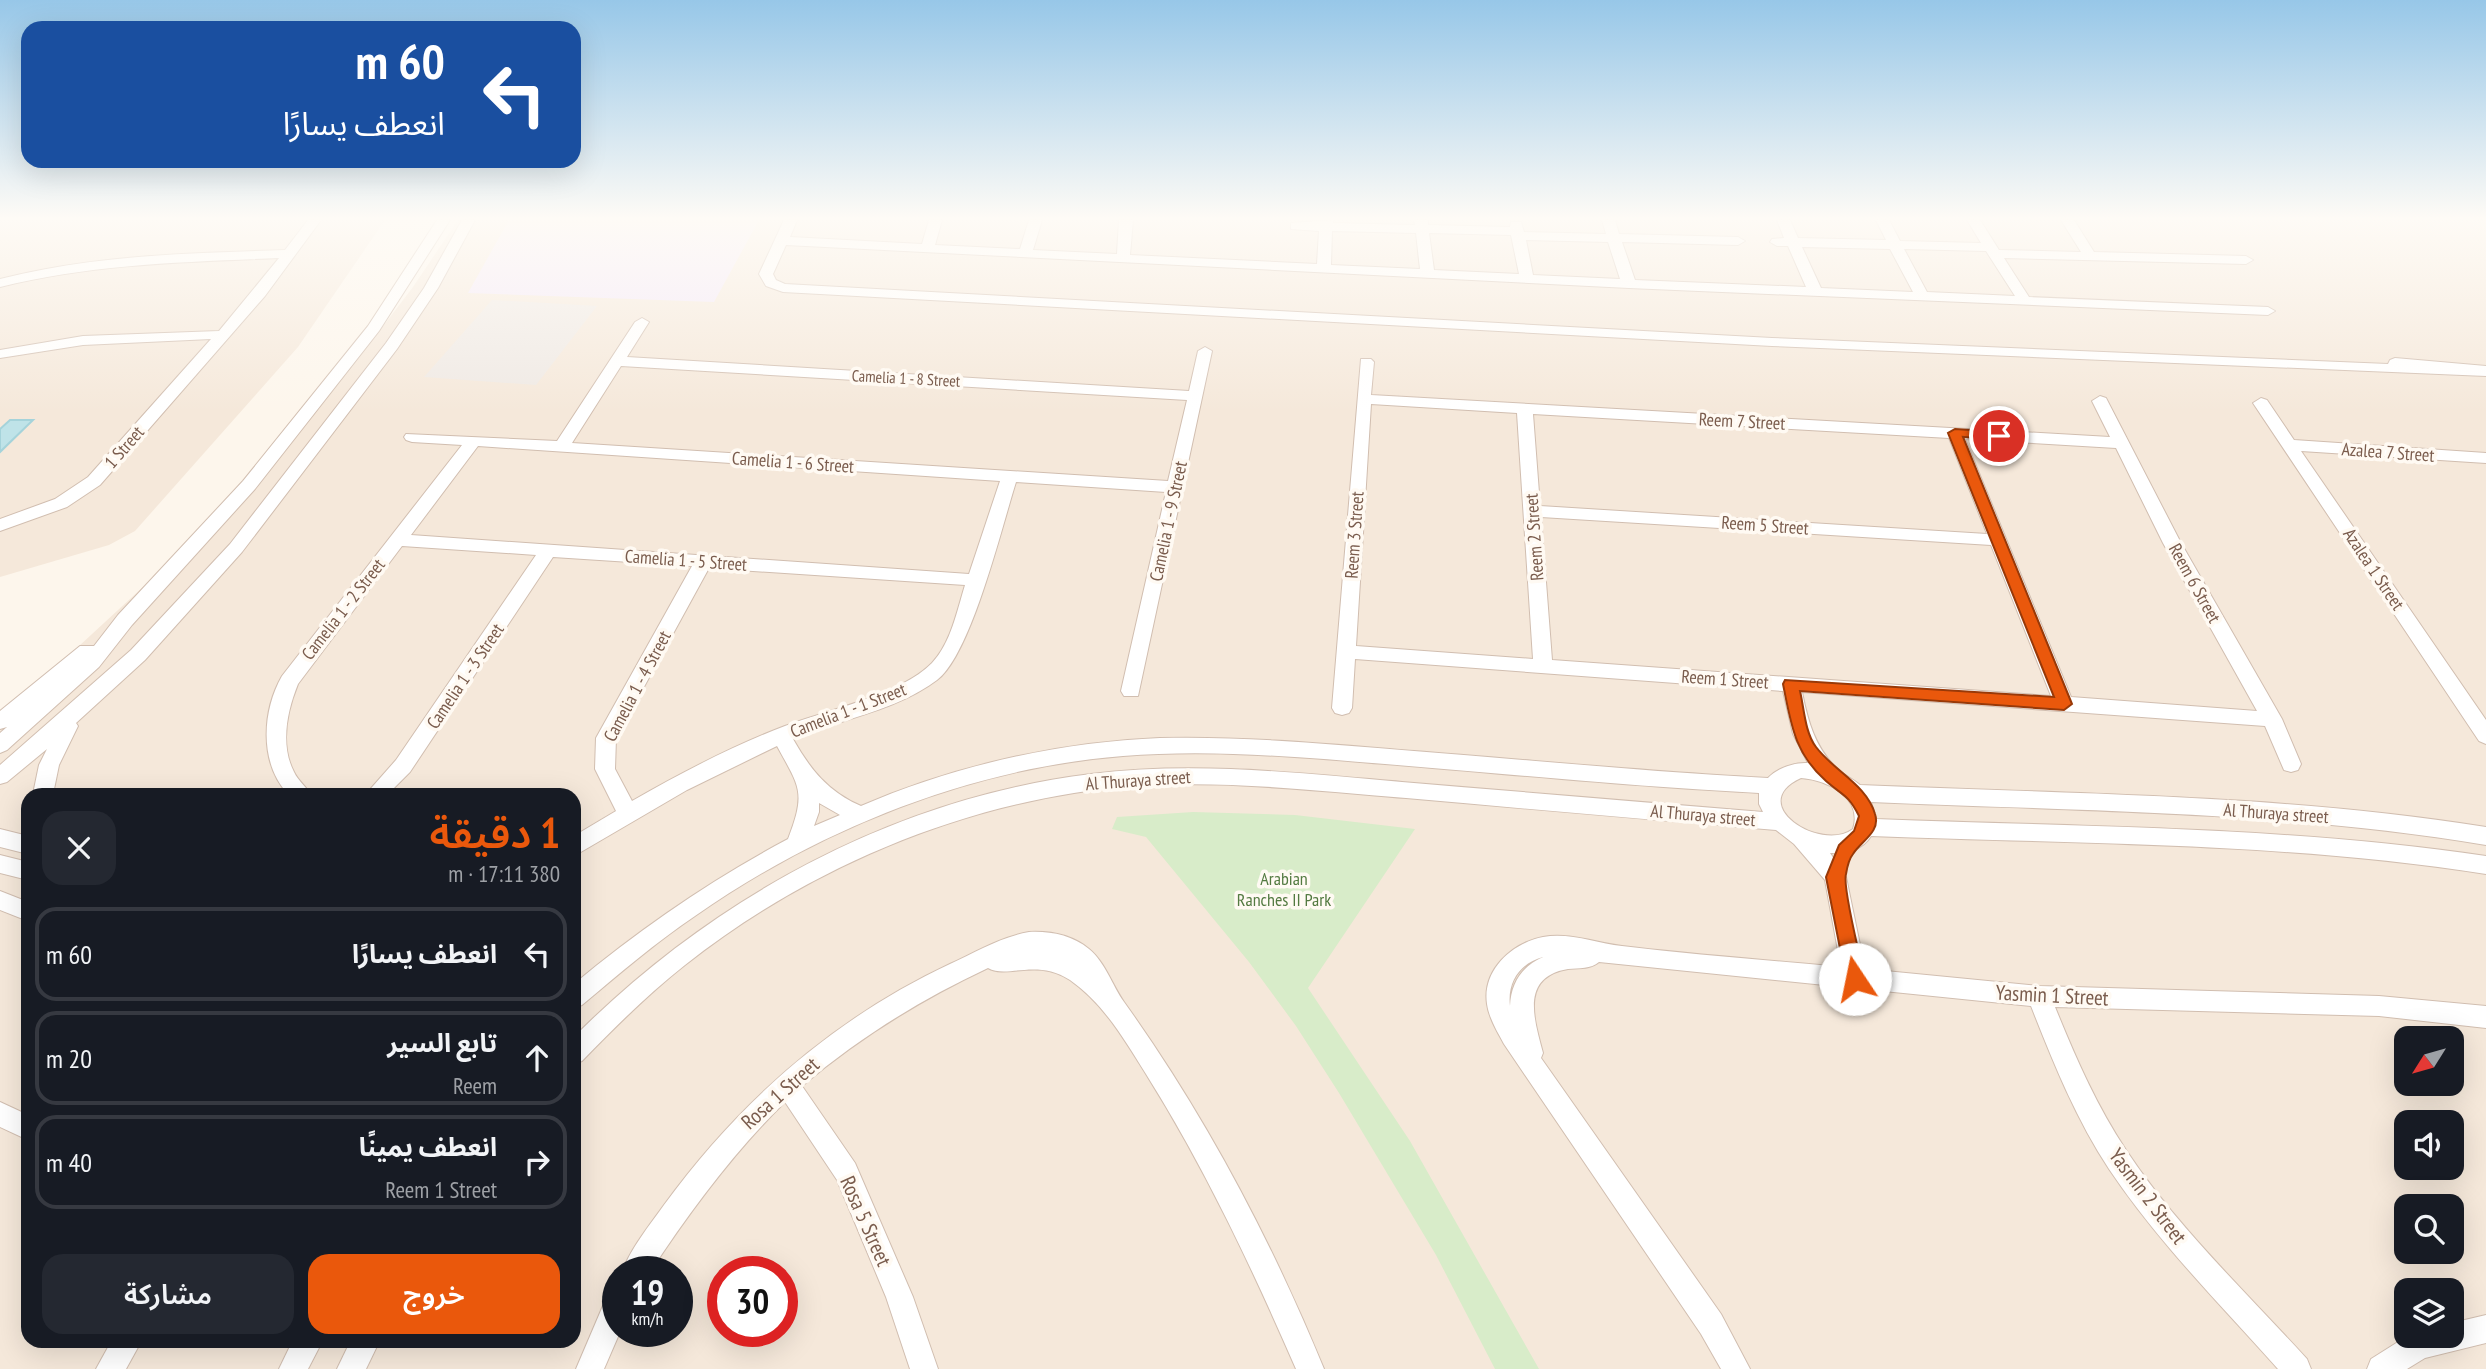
<!DOCTYPE html>
<html lang="ar">
<head>
<meta charset="utf-8">
<style>
	body { margin:0; font-family:"PT Sans Narrow","Noto Sans Arabic",sans-serif; background:#242831; color:#f1f3f6; direction:rtl; height:100vh; display:flex; flex-direction:column; font-size:26px; white-space:nowrap }
	* { box-sizing:border-box; margin:0 }
	p { font-size:23px; color:#9ea1a6 }
	.icon { flex:none; width:38px; height:38px; fill:none; stroke:currentColor; stroke-width:2; stroke-linecap:round; stroke-linejoin:round }
	.map { position:relative; flex:1; overflow:hidden; direction:ltr }
	.side { position:absolute; left:21px; top:788px; width:560px; height:560px; display:flex; flex-direction:column; background:#171b24; border-radius:21px; box-shadow:0 7px 28px #0002; direction:rtl }
	.side>* { flex:none }
	.banner { position:absolute; left:21px; top:21px; width:560px; height:147px; border-radius:21px; box-shadow:0 7px 28px #0002; direction:rtl; background:#1a4fa0; color:#fff; overflow:hidden }
	.needle { width:46px; rotate:233deg }
	.buttons { position:absolute; left:2394px; top:1026px; display:grid; gap:14px }
	.buttons a { display:grid; place-items:center; width:70px; height:70px; border-radius:14px; background:#171b24; box-shadow:0 7px 28px #0002; font-size:35px }
	.speed { position:absolute; left:602px; top:1256px; display:flex; gap:14px; font-size:35px; font-weight:700; text-align:center }
	.speed>* { display:grid; place-content:center; width:91px; height:91px; border-radius:50%; background:#171b24; box-shadow:0 7px 28px #0002; line-height:1 }
	.speed small { font-size:18px; font-weight:400 }
	.speed .limit { border:10px solid #d22; background:#fff; color:#111 }
	.pin { position:absolute; display:grid; place-items:center; width:60px; height:60px; color:#fff; margin:-30px; border:4px solid #fff; border-radius:50%; box-shadow:0 2px 7px #0007 }
	.me { position:absolute; width:77px; margin:-38px; rotate:349deg; stroke-linejoin:round; filter:drop-shadow(0 0 5px #0008) }
	.turn { display:flex; align-items:center; gap:24px; height:147px; padding:0 21px; font-size:32px }
	.turn .icon { width:91px; height:91px; stroke-width:2.5 }
	.turn b { display:block; font-size:49px; line-height:60px }
	.round { display:grid; place-items:center; flex:none; width:74px; height:74px; border-radius:21px; background:#242831 }
	.head { display:flex; align-items:center; justify-content:space-between; height:119px; padding:0 21px }
	h1 { font-size:42px; font-weight:600; line-height:52px; color:#ea580c }
	.button { display:flex; gap:14px; margin-top:auto; padding:14px 21px }
	.button a { flex:1; height:80px; border-radius:21px; background:#ea580c; color:#fff; font-size:28px; font-weight:600; line-height:80px; text-align:center }
	.button a+a { background:#242831; color:#f1f3f6 }
	ul { padding:0; list-style:none }
	li { display:flex; align-items:center; gap:21px; height:94px; margin:0 14px 10px; padding:0 7px; border:4px solid #363941; border-radius:21px }
	li div { flex:1 }
	li b { display:block; font-size:26px }
	li em { font-style:normal }
	.map>svg:first-child { display:block }
	.residential { fill:#f5e8da; fill-rule:evenodd }
	.industrial { fill:#efe9e4 }
	.education { fill:#f3e8fa }
	.green { fill:#d8ecc9 }
	.water { fill:#bfe3e8; stroke:#a5d3da; stroke-width:2 }
	.lines { fill:none; stroke-linecap:round; stroke-linejoin:round }
	.minor-casing { stroke:#d1beb0; stroke-width:2 }
	.minor { fill:#fff; fill-rule:evenodd }
	.route { fill:#ea580c; stroke:#983908; stroke-width:2 }
	.labels { text-anchor:middle; dominant-baseline:central; stroke-width:7; stroke-linejoin:round; paint-order:stroke }
	.far-street-label { font-size:16px; fill:#7a5c4d; stroke:#fffaf3 }
	.street-label { font-size:18px; fill:#7a5c4d; stroke:#fffaf3 }
	.park-label { font-size:18px; fill:#537a41; stroke:#fffaf3 }
	.near-street-label { font-size:21px; fill:#7a5c4d; stroke:#fffaf3 }
</style>
</head>
<body>
<div class="map">
<svg width="2486" height="1369" viewBox="0 0 2486 1369">
	<rect width="100%" height="100%" fill="#fdf6ec"/>
	<g class="residential">
		<path d="M0,220H385L298,347L135,531L109,545L0,577Z"/>
		<path d="M458,220H2486V1369H0V719L183,550L258,472L358,359L413,287ZM28,794H574V1340H28ZM2406,1038H2452V1083H2406ZM2406,1122H2452V1167H2406ZM2406,1206H2452V1251H2406ZM618,1272H677V1332H618ZM723,1272H782V1332H723ZM2406,1290H2452V1335H2406Z"/>
	</g>
	<path class="industrial" d="M492,300L529,302L597,306L536,385L424,377Z"/>
	<path class="education" d="M509,220H759L714,302L468,293Z"/>
	<path class="green" d="M1193,812L1295,815L1415,829L1308,988L1410,1141L1539,1369H1495L1436,1255L1339,1093L1296,1026L1249,962L1146,837L1112,829L1117,817Z"/>
	<path class="water" d="M10,420H33L0,452V429Z"/>
	<g class="lines">
		<defs>
			<g id="minor">
				<path d="M308,220H321L265,296L100,485L67,507L0,531V519L55,499L88,477L211,339L83,345L0,358V350L83,336L219,331L279,258C184,262 92,264 0,287V279C94,255 189,253 285,250Z"/>
				<path d="M437,220H450L379,331L255,489L132,625L99,667L7,750L0,753V733L7,727L0,729V711L80,646H94L118,615L243,481L368,326Z"/>
				<path d="M462,220H475L438,288L397,349L242,552L145,660L76,723L78,726L59,765L53,794H33L39,765L47,749L7,782L0,784V765L131,650L230,544L386,343L424,288Z"/>
				<path d="M784,220H797L790,237L922,244L929,220H942L935,245L1020,249L1029,220H1042L1033,250L1117,254L1119,220H1133L1130,255L1317,264L1319,231L1291,229V223L1333,220V223L1415,225L1414,220H1428V225L1510,227L1511,222H1521L1524,232L1606,234L1602,220H1615L1619,234L1738,237L1745,241L1738,245L1622,242L1635,280L1806,287L1788,246H1777L1770,242L1772,239L1784,238L1777,220H1790L1798,238L1886,240L1876,220H1889L1900,241L1981,243L1967,220H1980L1999,250L2081,252L2061,220H2074L2094,252L2246,256L2253,260L2246,264L2004,258L2029,297L2268,307L2275,311L2268,315L1629,288L786,245L773,274L776,280L785,284L1772,338L2388,364L2390,360L2395,358L2486,366V376L1772,346L783,292L766,286L759,274ZM1332,231L1416,233L1420,269L1331,265ZM1429,233L1511,235L1519,274L1434,270ZM1526,240L1608,242L1620,279L1533,275ZM1802,247L1890,249L1913,292L1821,288ZM1904,249L1986,251L2015,296L1927,292Z"/>
				<path d="M642,318L649,322L627,357L1189,391L1198,351L1205,347L1212,351L1138,696H1124L1121,691L1166,492L1016,482C1002,526 971,655 937,680C896,711 840,719 793,739C810,769 828,792 861,806C953,766 1059,742 1160,738C1245,736 1329,744 1414,751C1532,760 1650,772 1768,778C1777,768 1795,762 1808,763L1793,734L1783,691L1355,659L1352,708L1349,713L1342,715L1335,713L1332,708L1361,359H1371L1374,362L1371,395L2110,437L2092,401L2100,396L2106,398L2181,543L2282,719L2301,764L2298,770L2291,772L2284,770L2265,726L1802,692C1808,722 1815,747 1837,769C1844,775 1853,779 1860,785C2069,794 2280,794 2486,827V845C2283,811 2076,811 1871,802L1876,819C2079,827 2285,826 2486,856V874C2283,842 2075,844 1871,836C1863,850 1845,854 1830,853L1846,877L1865,969L2039,986L2379,996L2486,1006V1028L2379,1016L2055,1007C2075,1056 2096,1105 2126,1150C2177,1227 2245,1291 2307,1359L2311,1369H2278C2220,1304 2158,1242 2109,1169C2076,1119 2053,1062 2031,1006L1599,962C1591,969 1579,968 1568,969C1520,977 1534,1019 1543,1053L1541,1058L1721,1314L1750,1369H1721L1701,1334L1504,1044C1497,1031 1489,1018 1487,1004C1482,970 1512,943 1543,937C1569,932 1596,943 1622,946C1695,955 1768,960 1841,967L1825,880L1794,844L1776,830C1652,820 1529,809 1406,798C1295,789 1184,775 1074,793C934,815 796,877 685,965C648,994 615,1027 582,1061L574,1064V1037C712,898 895,798 1091,774C1195,761 1299,773 1402,782C1522,792 1643,802 1763,812L1759,804V793C1634,787 1510,774 1385,764C1298,757 1211,749 1123,756C971,768 819,829 695,916C655,943 619,974 582,1005L574,1008V984C641,928 711,880 788,839C806,792 800,788 777,746L687,790L574,856V836L616,811L595,769L596,738L692,566L553,557L410,772L388,794H366L396,760L536,555L402,546L298,684C287,711 280,745 294,772C298,781 306,786 310,794H288C259,763 262,711 282,676L462,445L412,442L406,440L404,437L406,434L557,441L635,322ZM621,366L1187,400L1168,481L572,443ZM1371,404L1517,413L1533,659L1356,646ZM1533,414L1949,438L1987,534L1540,506ZM1965,439L2116,448L2163,543L2257,711L2071,697ZM478,446L1000,481L969,574L411,535ZM1541,517L1991,545L2051,696L1552,660ZM709,568L965,585C957,611 951,643 932,663C901,695 827,710 785,726C732,746 681,773 632,801L615,769L616,738ZM1801,778C1827,780 1863,797 1853,829C1821,853 1744,804 1801,778ZM819,803L840,815L814,826L819,812ZM1543,957C1522,966 1511,983 1510,1006C1507,982 1520,963 1543,957Z"/>
				<path d="M2261,398L2267,400L2294,440L2486,453V463L2301,451L2486,720V744L2479,741L2253,403Z"/>
				<path d="M0,829L28,836V854L0,847Z"/>
				<path d="M0,855L28,862V880L0,873Z"/>
				<path d="M0,891L28,902V921L0,910Z"/>
				<path d="M1029,932C1050,931 1072,935 1089,949C1105,962 1112,985 1124,1002C1205,1115 1271,1240 1324,1369H1296C1252,1268 1205,1168 1146,1074C1124,1039 1104,1004 1070,980C1036,958 1008,979 988,968C920,1000 860,1037 802,1086L855,1163L913,1297L938,1369H910L886,1297L837,1180L785,1102C733,1153 690,1211 650,1272H622C631,1248 649,1226 664,1205C740,1101 833,1019 950,964C976,952 1001,937 1029,932Z"/>
				<path d="M0,1102L28,1115V1140L0,1127Z"/>
				<path d="M618,1290V1332H620L604,1369H576L608,1294Z"/>
				<path d="M2486,1315V1343L2425,1358L2407,1369H2367L2371,1359L2409,1335H2452V1323Z"/>
				<path d="M112,1340H142L126,1369H96Z"/>
				<path d="M293,1340H323L308,1369H279Z"/>
				<path d="M351,1340H380L366,1369H337Z"/>
			</g>
		</defs>
		<use href="#minor" class="minor-casing"/>
		<use href="#minor" class="minor"/>
	</g>
	<linearGradient id="sky" x2="0" y2="1"><stop stop-color="#97c7e8"/><stop offset="0.53" stop-color="#fefbf6"/><stop offset="1" stop-color="#fefbf6" stop-opacity="0"/></linearGradient>
	<rect width="2486" height="412" fill="url(#sky)"/>
	<path class="route" d="M1955,429L1999,432L2006,436L1999,440L1963,437L2072,704L2064,710L1800,691C1804,708 1805,733 1816,747C1834,771 1867,785 1875,814C1881,832 1861,841 1853,854C1849,859 1847,868 1846,874C1842,886 1861,961 1865,979L1862,985L1855,987L1849,985L1846,979L1826,877L1839,845L1854,831L1859,816C1848,794 1843,796 1826,781C1794,753 1791,723 1783,684L1785,680L2054,697L1948,433Z"/>
	<g class="labels">
		<g class="far-street-label">
			<text transform="translate(906 378) rotate(3)">Camelia 1 - 8 Street</text>
		</g>
		<g class="street-label">
			<text transform="translate(1742 421) rotate(3)">Reem 7 Street</text>
			<text transform="translate(124 447) rotate(-49)">1 Street</text>
			<text transform="translate(2388 452) rotate(4)">Azalea 7 Street</text>
			<text transform="translate(793 462) rotate(4)">Camelia 1 - 6 Street</text>
			<text transform="translate(1168 521) rotate(-78)">Camelia 1 - 9 Street</text>
			<text transform="translate(1765 525) rotate(4)">Reem 5 Street</text>
			<text transform="translate(1354 535) rotate(-86)">Reem 3 Street</text>
			<text transform="translate(1534 537) rotate(-94)">Reem 2 Street</text>
			<text transform="translate(686 560) rotate(4)">Camelia 1 - 5 Street</text>
			<text transform="translate(2374 569) rotate(56)">Azalea 1 Street</text>
			<text transform="translate(2195 583) rotate(61)">Reem 6 Street</text>
			<text transform="translate(343 609) rotate(-52)">Camelia 1 - 2 Street</text>
			<text transform="translate(465 676) rotate(-56)">Camelia 1 - 3 Street</text>
			<text transform="translate(1725 679) rotate(4)">Reem 1 Street</text>
			<text transform="translate(637 686) rotate(-62)">Camelia 1 - 4 Street</text>
			<text transform="translate(848 710) rotate(-21)">Camelia 1 - 1 Street</text>
			<text transform="translate(1138 780) rotate(-4)">Al Thuraya street</text>
			<text transform="translate(2276 813) rotate(4)">Al Thuraya street</text>
			<text transform="translate(1703 815) rotate(5)">Al Thuraya street</text>
		</g>
		<g class="park-label">
			<text x="1284" y="878">Arabian<tspan x="1284" dy="21">Ranches II Park</tspan></text>
		</g>
		<g class="near-street-label">
			<text transform="translate(2052 995) rotate(3)">Yasmin 1 Street</text>
			<text transform="translate(780 1093) rotate(-42)">Rosa 1 Street</text>
			<text transform="translate(2148 1196) rotate(53)">Yasmin 2 Street</text>
			<text transform="translate(866 1221) rotate(66)">Rosa 5 Street</text>
		</g>
	</g>
</svg>
<div class="buttons">
<a><svg class="needle" viewBox="-14 -14 28 28"><path d="M0-13l5 13h-10z" fill="#e53935"/><path d="M0 13l5-13h-10z" fill="#9ea1a6"/></svg></a>
<a><svg class="icon" aria-label="sound" viewBox="0 0 24 24"><path d="M4 9h4l5-4v14l-5-4H4zM17 9q2 3 0 6"/></svg></a>
<a><svg class="icon" aria-label="search" viewBox="0 0 24 24"><circle cx="10" cy="10" r="6"/><path d="M15 15l6 6"/></svg></a>
<a><svg class="icon" aria-label="layers" viewBox="0 0 24 24"><path d="M12 4l9 5-9 5-9-5zM3 14l9 5 9-5"/></svg></a>
</div>
<div class="speed"><div>19<small>km/h</small></div><div class="limit">30</div></div>
<div class="pin" style="left:1999px;top:436px;background:#d93025"><svg class="icon" aria-label="arrive" viewBox="0 0 24 24"><path d="M6 21V4h12l-3 4 3 4H6"/></svg></div>
<svg class="me" style="left:1855px;top:979px" viewBox="-20 -20 40 40"><circle r="19" fill="#fff"/><path d="M0-13L10 11 0 6-10 11z" fill="#ea580c"/></svg>
<div class="banner">
<div class="turn"><svg class="icon" aria-label="left" viewBox="0 0 24 24"><path d="M17 20v-9H6M10 6l-5 5 5 5"/></svg><div><b>60 m</b>انعطف يسارًا</div></div>
</div>
<section class="side">
<div class="head"><div><h1>1 دقيقة</h1><p>380 m · 17:11</p></div><a class="round"><svg class="icon" aria-label="close" viewBox="0 0 24 24"><path d="M6 6l12 12M18 6L6 18"/></svg></a></div>
<ul>
<li><svg class="icon" aria-label="left" viewBox="0 0 24 24"><path d="M17 20v-9H6M10 6l-5 5 5 5"/></svg><div><b>انعطف يسارًا</b></div><em>60 m</em></li>
<li><svg class="icon" aria-label="ahead" viewBox="0 0 24 24"><path d="M12 20V5M6 11l6-6 6 6"/></svg><div><b>تابع السير</b><p>Reem</p></div><em>20 m</em></li>
<li><svg class="icon" aria-label="right" viewBox="0 0 24 24"><path d="M7 20v-9h11M14 6l5 5-5 5"/></svg><div><b>انعطف يمينًا</b><p>Reem 1 Street</p></div><em>40 m</em></li>
</ul>
<div class="button"><a>خروج</a><a>مشاركة</a></div>
</section>
</div>
</body>
</html>
